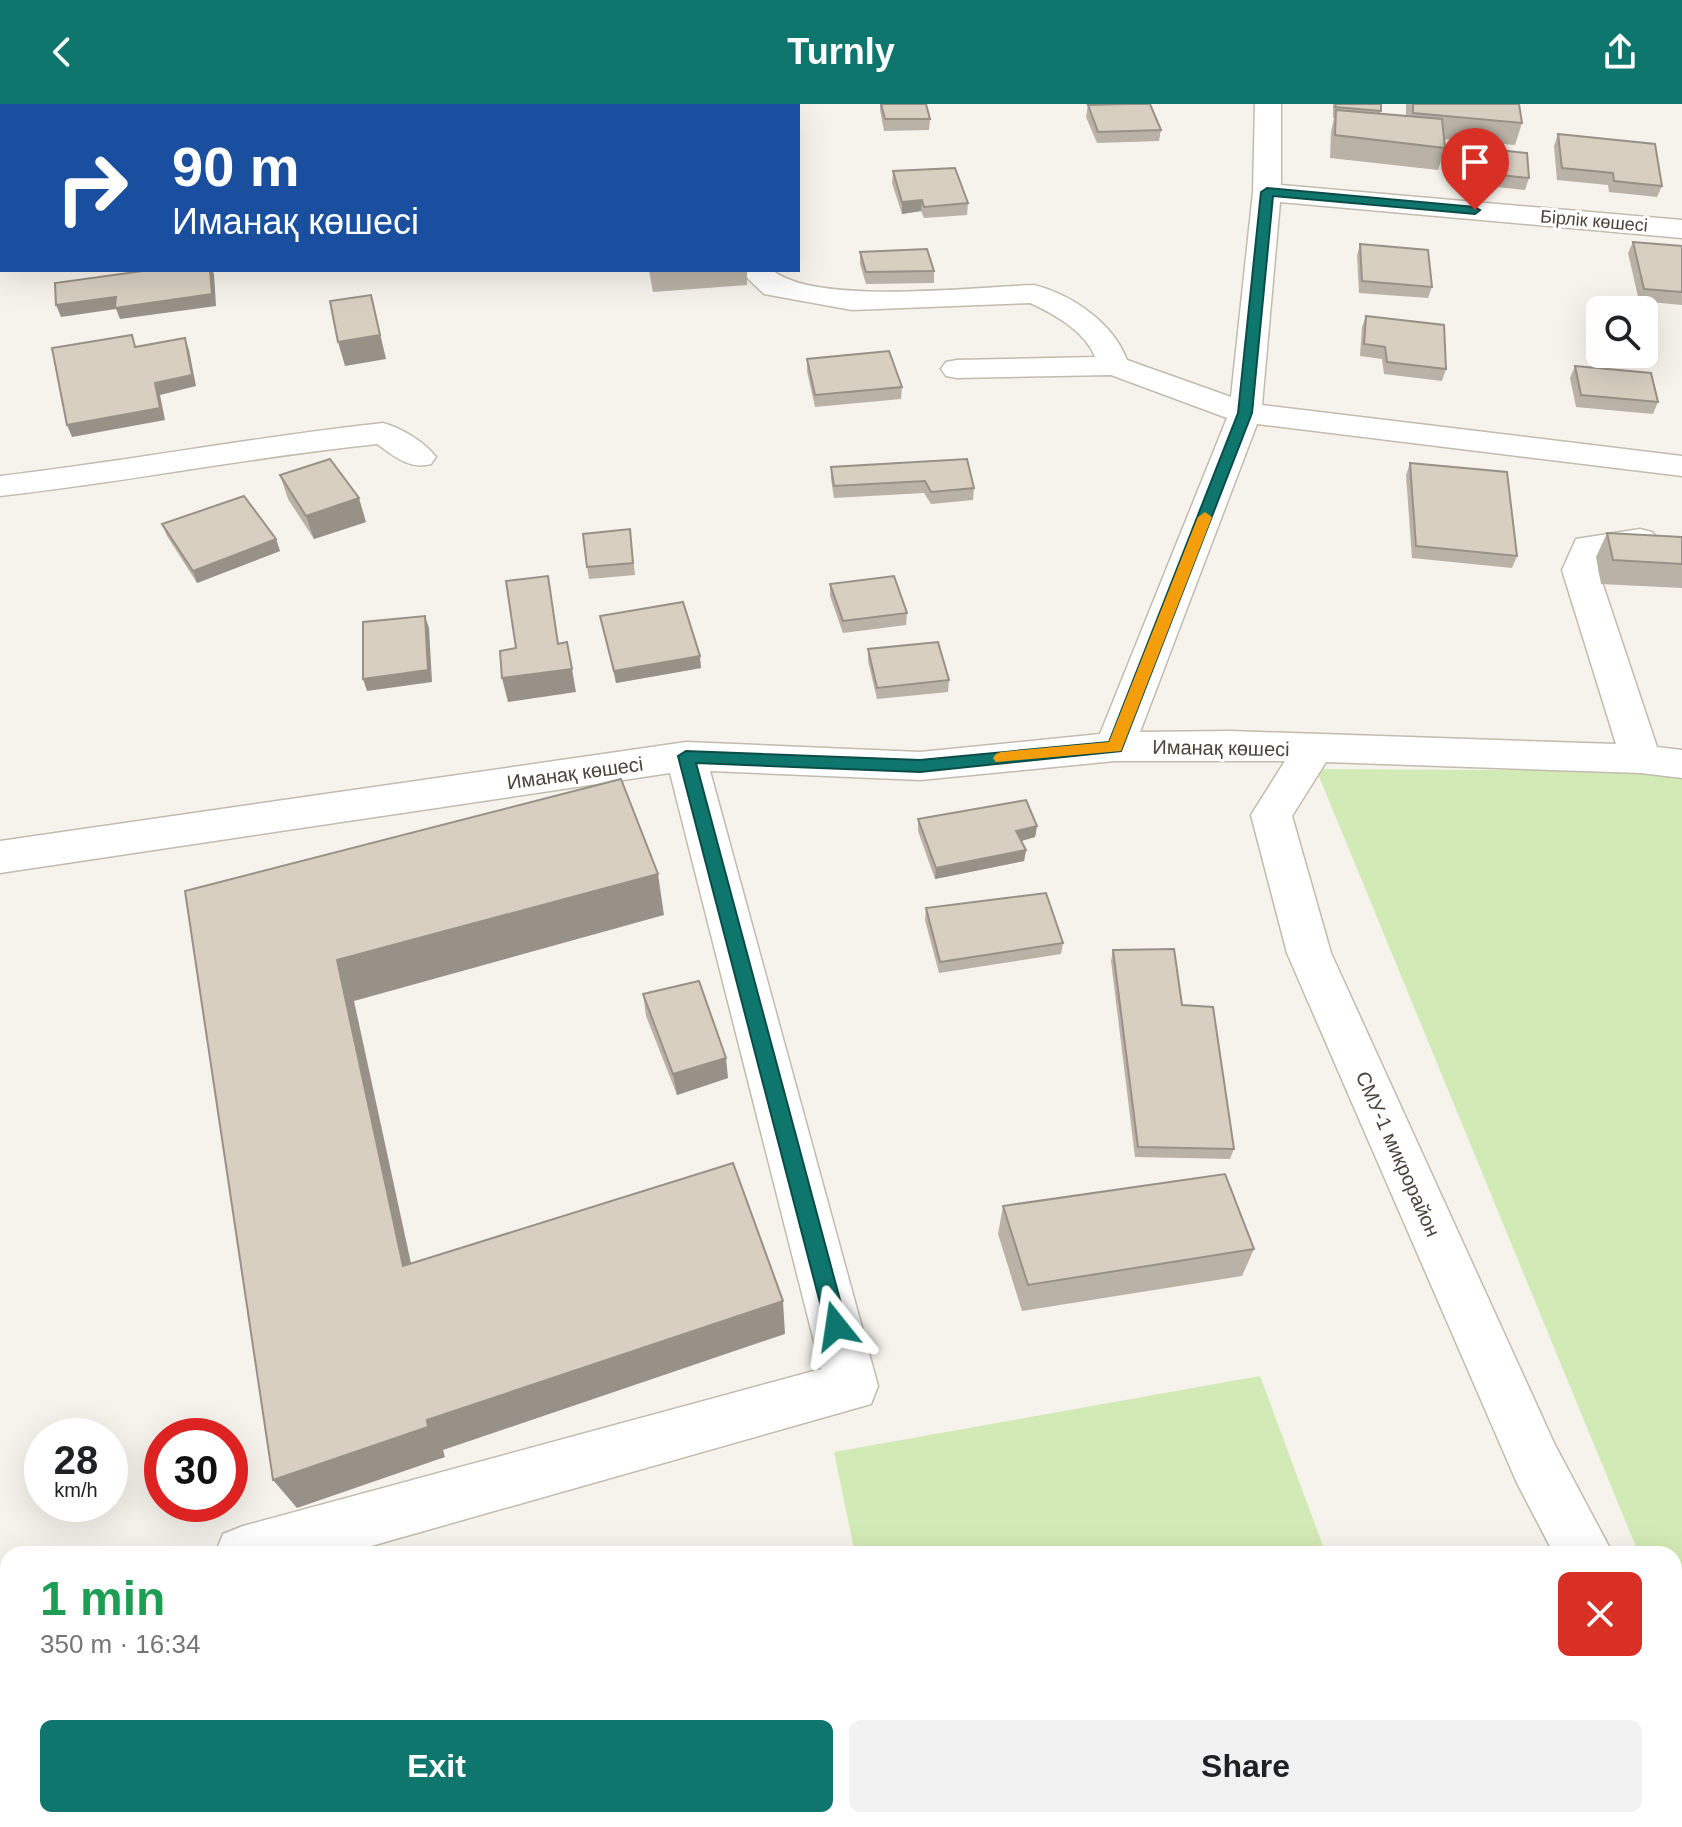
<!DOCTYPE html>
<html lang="en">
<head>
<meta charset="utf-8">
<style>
	body { margin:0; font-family:Helvetica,sans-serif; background:#f2f2f2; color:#202124; height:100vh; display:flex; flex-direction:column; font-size:30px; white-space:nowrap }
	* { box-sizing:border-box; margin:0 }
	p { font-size:26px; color:#757577 }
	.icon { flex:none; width:44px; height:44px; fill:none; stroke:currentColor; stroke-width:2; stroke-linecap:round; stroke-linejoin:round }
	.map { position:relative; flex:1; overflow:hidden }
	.side { position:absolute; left:0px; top:1442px; width:1682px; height:282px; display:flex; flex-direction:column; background:#fff; border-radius:24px 24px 0 0; box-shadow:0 8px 32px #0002 }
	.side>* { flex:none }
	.guide { position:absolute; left:0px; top:0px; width:800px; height:168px; box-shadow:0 8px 32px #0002; background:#1a4fa0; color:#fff; overflow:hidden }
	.buttons { position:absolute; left:1586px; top:192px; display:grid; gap:16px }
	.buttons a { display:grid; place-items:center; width:72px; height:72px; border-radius:12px; background:#fff; box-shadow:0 8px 32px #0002; font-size:40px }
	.speed { position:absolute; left:24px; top:1314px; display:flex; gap:16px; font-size:40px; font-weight:700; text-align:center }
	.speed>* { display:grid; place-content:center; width:104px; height:104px; border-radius:50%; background:#fff; box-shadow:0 8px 32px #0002; line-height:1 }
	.speed small { font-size:20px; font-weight:400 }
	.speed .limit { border:12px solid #d22; background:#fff; color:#111 }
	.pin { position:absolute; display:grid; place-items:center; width:68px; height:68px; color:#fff; margin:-82px -34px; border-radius:50% 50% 50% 0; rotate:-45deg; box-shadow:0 0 8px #0007 }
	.pin .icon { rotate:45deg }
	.me { position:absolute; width:88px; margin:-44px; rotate:345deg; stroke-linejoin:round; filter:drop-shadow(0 0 6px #0008) }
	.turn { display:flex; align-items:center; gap:28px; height:168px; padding:0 40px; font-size:36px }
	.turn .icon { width:104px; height:104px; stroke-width:2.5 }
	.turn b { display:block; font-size:56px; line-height:68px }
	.round { display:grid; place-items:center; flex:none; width:84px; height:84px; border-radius:12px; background:#f2f2f2 }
	.summary { display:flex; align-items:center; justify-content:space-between; height:136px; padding:0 40px }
	h1 { font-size:48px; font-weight:700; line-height:60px; color:#1e9e55 }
	.cta { display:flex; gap:16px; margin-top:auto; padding:16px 40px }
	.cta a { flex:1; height:92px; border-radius:12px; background:#0f766e; color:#fff; font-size:32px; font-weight:700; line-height:92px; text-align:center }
	.cta a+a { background:#f2f2f2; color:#202124 }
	header { display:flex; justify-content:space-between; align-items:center; height:104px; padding:0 40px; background:#0f766e; color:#fff; font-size:36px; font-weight:700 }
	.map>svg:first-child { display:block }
	.green { fill:#d2eab5 }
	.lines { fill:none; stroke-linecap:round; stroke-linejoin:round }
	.lane-casing { stroke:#c2bbae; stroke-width:3 }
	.street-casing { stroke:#c2bbae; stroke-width:3 }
	.lane { fill:#fff; fill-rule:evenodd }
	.street { fill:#fff; fill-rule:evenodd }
	.wall { fill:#bab2a6 }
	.shaded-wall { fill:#979187 }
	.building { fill:#d8cfc1; stroke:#979187; stroke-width:2 }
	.route { fill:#0f766e; stroke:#0a4d48; stroke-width:2 }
	.slow { fill:#f59e0b }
	.labels { text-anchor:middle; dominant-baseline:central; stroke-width:6; stroke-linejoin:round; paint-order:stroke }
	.far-street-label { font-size:18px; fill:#4b4439; stroke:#fff }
	.street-label { font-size:20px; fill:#4b4439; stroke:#fff }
</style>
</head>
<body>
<header><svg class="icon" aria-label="back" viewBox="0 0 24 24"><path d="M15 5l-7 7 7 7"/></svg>Turnly<svg class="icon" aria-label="share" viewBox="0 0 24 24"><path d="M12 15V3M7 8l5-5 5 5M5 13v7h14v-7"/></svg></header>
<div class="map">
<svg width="1682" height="1723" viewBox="0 0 1682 1723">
	<rect width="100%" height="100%" fill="#f6f3ec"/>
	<g class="green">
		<path d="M1316,665L1682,667V1554L1674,1535V1450H1639Z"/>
		<path d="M1260,1272L1326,1450H855L834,1348Z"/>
		<path d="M1034,1716H1403L1406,1723H1036Z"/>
	</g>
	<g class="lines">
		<defs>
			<g id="lane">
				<path d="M8,1666V1710L0,1713V1669Z"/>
				<path d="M747,1716H793L795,1723H749Z"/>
			</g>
			<g id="street">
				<path d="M153,0H189L152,2Z"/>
				<path d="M700,0H726L727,2H701Z"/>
				<path d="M1255,0H1281V81L1682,116V134L1280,98L1262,301L1682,352V372L1257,320L1140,628L1230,627L1616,640L1562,466L1576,435L1640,425L1652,428L1658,436L1652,444L1602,452L1598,466L1657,643L1682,646V674L1641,669L1326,658L1292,712L1331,849L1555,1341L1613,1450H1554L1517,1379L1287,849L1251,711L1285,657H1115L920,676L710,667L878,1282L871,1300L343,1450H215L223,1430L243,1422L821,1265L670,669L0,769V737L686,638L920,648L1100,630L1227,314L1111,271L957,274L946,272L941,265L946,258L957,256L1095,253C1086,228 1053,209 1030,199L852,206L764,190L739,166H772C815,202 975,183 1034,181C1073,191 1113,219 1127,256L1231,293L1253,88Z"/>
				<rect x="0" y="25" width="2" height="16"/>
				<path d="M383,319C401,324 425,338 436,353L431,360C409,366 394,352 377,340C251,353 126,378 0,392V372C128,357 255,333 383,319Z"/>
				<path d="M8,1486V1544L0,1546V1488Z"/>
				<path d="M1674,1581L1682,1584V1656L1674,1653Z"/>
			</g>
		</defs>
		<use href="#lane" class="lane-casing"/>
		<use href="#street" class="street-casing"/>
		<use href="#lane" class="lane"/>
		<use href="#street" class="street"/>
	</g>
	<g class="wall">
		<path d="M880,0H926L930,15L929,26L884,27L880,6Z"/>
		<path d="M1333,0H1381L1380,9L1406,12V0H1519L1522,19L1515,41L1444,35L1445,44L1438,66L1330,54L1331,28L1334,14H1333Z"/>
		<path d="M1088,1L1161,26L1159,37L1097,39L1086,13Z"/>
		<path d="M1558,30L1662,82L1657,93L1609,88L1608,81L1557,76L1554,42Z"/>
		<path d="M1479,44L1529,74L1525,86L1477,81L1476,56Z"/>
		<path d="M893,67L968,99L967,111L924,114L921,107L902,110L892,79Z"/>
		<path d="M1633,138L1682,142V201L1639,197L1628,149Z"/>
		<path d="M1360,140L1432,183L1428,194L1359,189L1357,152Z"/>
		<path d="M860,148L934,167V179L866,180L860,160Z"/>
		<path d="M636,166H747V181L653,188L649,167H637Z"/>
		<path d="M1366,212L1446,265L1442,277L1384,270L1382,255L1360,252L1362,223Z"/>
		<path d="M807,255L902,283L901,295L815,303L807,267Z"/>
		<path d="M1575,262L1658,298L1653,310L1576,303L1570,274Z"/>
		<path d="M1410,359L1517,452L1512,464L1412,454L1406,371Z"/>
		<path d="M831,363L974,384L973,396L931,400L924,389L834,394L831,375Z"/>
		<path d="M280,371L366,418L314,435L288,395Z"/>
		<path d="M162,420L276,435L280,447L197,479L167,432Z"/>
		<path d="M630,425L635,471L589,475L587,463Z"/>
		<path d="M1607,429L1682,433V484L1601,480L1596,453Z"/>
		<path d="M830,480L907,509L906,521L843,529L830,492Z"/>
		<path d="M600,512L701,564L616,579Z"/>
		<path d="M868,545L949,576L948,588L877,595L868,557Z"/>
		<path d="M918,715L1037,722L1035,733L1021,737L1026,746L1024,757L935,775L918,727Z"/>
		<path d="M926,804L1063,839L1061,850L939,869L925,816Z"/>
		<path d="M1113,846L1182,901L1234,1045L1230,1055L1135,1053L1111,857Z"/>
		<path d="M643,890L728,974L677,991L646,912Z"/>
		<path d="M1003,1102L1254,1145L1242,1172L1022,1207L998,1130Z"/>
	</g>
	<g class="shaded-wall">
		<path d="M922,96L921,107L902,110V98Z"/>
		<path d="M210,166H212L214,170L216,202L120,215L116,205L61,213L56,201Z"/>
		<path d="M371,191L386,255L345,262L338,238Z"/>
		<path d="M185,234L189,246L196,282L160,291L165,316L72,333L67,321L155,279Z"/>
		<path d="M359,394L366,418L314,435L306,412Z"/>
		<path d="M276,435L280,447L197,479L193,467Z"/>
		<path d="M425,512L429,524L432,578L367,587L363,575Z"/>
		<path d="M700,552L701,564L616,579L614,567Z"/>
		<path d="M572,565L576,588L508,598L502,574Z"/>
		<path d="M1037,722L1035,733L1014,739L1016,727Z"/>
		<path d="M1026,746L1024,757L935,775L936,764Z"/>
		<path d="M658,770L664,811L354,897L419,1196L403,1162L337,856Z"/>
		<path d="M726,954L728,974L677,991L673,970Z"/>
		<path d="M783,1197L785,1230L443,1346L445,1353L297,1404L273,1376L427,1316Z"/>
	</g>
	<g class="building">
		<path d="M429,0H487V2H430Z"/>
		<path d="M881,0H926L930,15H885Z"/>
		<path d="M1126,0H1150L1161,26L1098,28L1088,1Z"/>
		<path d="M1336,0H1381V7L1335,3Z"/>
		<path d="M1413,0H1519L1522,19L1413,9Z"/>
		<path d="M1336,6L1442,15L1445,44L1335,31Z"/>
		<path d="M1558,30L1655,40L1662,82L1614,77L1613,69L1562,64Z"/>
		<path d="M1479,44L1527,49L1529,74L1481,69Z"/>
		<path d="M955,64L968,99L924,103L922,96L902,98L893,67Z"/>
		<path d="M1633,138L1682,142V188L1644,185Z"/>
		<path d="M1360,140L1428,146L1432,183L1362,177Z"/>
		<path d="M927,145L934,167L866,168L860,148Z"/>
		<path d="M150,166H210L212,190L115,204L116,193L56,201L55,179Z"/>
		<path d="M371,191L380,231L338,238L330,197Z"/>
		<path d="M1366,212L1444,221L1446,265L1387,258L1385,243L1364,240Z"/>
		<path d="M132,231L135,243L185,234L192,271L155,279L160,304L67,321L52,244Z"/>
		<path d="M889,247L902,283L815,291L807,255Z"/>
		<path d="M1575,262L1651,269L1658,298L1581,291Z"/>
		<path d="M330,355L359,394L306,412L280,371Z"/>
		<path d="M967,355L974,384L931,388L925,377L834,382L831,363Z"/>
		<path d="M1410,359L1507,368L1517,452L1416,442Z"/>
		<path d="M244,392L276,435L193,467L162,420Z"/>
		<path d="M630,425L633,459L587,463L583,430Z"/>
		<path d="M1607,429L1682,433V460L1613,456Z"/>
		<path d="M548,472L558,540L567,538L572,565L502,574L500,547L516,544L506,477Z"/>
		<path d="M894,472L907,509L843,517L830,480Z"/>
		<path d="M683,498L700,552L614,567L600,512Z"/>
		<path d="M425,512L428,566L363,575V518Z"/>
		<path d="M938,538L949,576L877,584L868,545Z"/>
		<path d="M621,675L658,770L337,856L403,1162L733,1059L783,1197L427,1316L428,1323L273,1376L185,787Z"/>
		<path d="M1026,696L1037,722L1016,727L1026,746L936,764L918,715Z"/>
		<path d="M1046,789L1063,839L940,858L926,804Z"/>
		<path d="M1174,845L1182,901L1213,903L1234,1045L1138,1043L1113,846Z"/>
		<path d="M699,877L726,954L673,970L643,890Z"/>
		<path d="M1225,1070L1254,1145L1028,1181L1003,1102Z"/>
		<path d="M538,1716H689L690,1723H540Z"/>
	</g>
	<path class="route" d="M1267,84L1475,103L1480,106L1475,110L1273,92L1252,309L1121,647L920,668L696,659L847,1222L844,1229L836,1232L829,1229L826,1222L678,652L686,647L920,656L1109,638L1238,309L1261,88Z"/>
	<path class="slow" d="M1205,408L1212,413L1121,647L996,658L993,654L996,650L1001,648L1109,638L1198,413Z"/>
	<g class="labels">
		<g class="far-street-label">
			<text transform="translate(1594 117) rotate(5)">Бірлік көшесі</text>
		</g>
		<g class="street-label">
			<text transform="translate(1221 644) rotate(1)">Иманақ көшесі</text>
			<text transform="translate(575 669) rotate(-8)">Иманақ көшесі</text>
			<text transform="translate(1398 1050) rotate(66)">СМУ-1 микрорайон</text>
		</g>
	</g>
</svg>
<div class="buttons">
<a><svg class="icon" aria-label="search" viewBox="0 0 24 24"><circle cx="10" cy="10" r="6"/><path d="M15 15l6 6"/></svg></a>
</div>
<div class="speed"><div>28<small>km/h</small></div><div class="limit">30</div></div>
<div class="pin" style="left:1475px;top:106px;background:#d93025"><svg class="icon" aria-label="arrive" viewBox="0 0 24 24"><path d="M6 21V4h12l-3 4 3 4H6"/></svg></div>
<svg class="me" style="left:836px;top:1222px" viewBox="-20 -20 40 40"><path d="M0-17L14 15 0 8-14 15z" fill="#0f766e" stroke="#fff" stroke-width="4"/></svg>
<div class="guide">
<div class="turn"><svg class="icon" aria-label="right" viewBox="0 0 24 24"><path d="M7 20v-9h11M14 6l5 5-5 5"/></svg><div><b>90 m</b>Иманақ көшесі</div></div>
</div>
<section class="side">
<div class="summary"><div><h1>1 min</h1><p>350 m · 16:34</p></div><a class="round" style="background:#d93025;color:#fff"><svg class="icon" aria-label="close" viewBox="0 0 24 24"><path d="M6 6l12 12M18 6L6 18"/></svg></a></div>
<div class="cta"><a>Exit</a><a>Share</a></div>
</section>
</div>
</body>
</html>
